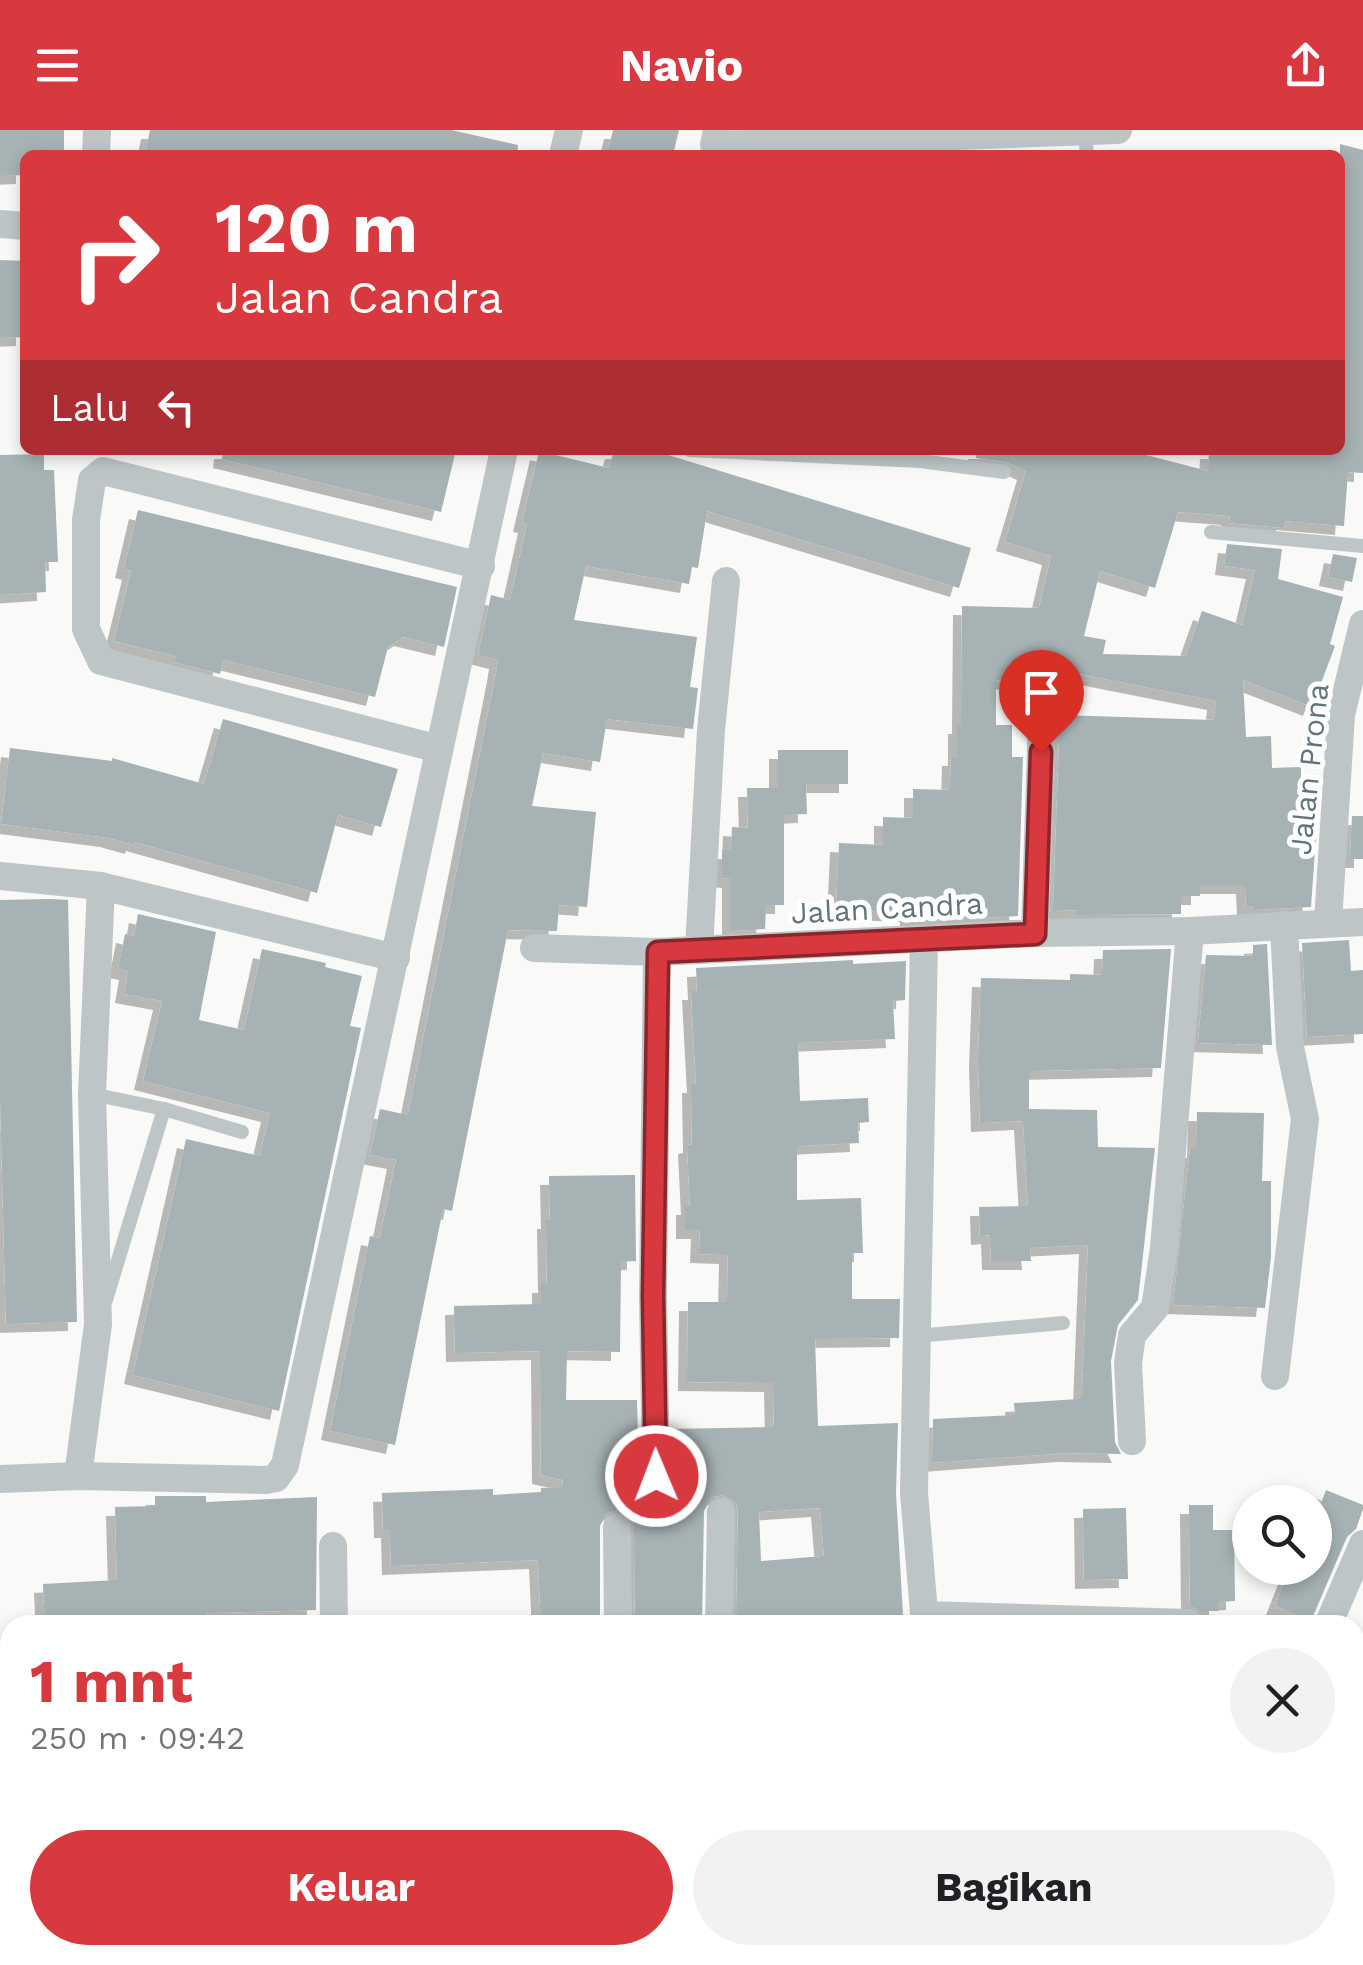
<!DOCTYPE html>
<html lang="id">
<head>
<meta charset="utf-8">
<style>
	body { margin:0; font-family:"Work Sans",sans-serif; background:#f2f2f2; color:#202124; height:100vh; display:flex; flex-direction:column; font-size:38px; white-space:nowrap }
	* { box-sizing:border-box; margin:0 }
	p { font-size:32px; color:#757577 }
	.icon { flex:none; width:55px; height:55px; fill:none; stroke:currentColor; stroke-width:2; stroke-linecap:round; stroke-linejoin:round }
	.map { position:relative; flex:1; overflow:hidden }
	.drawer { position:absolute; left:0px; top:1485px; width:1365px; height:350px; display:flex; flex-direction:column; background:#fff; border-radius:30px 30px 0 0; box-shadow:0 5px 15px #0003 }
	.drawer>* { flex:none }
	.hud { position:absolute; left:20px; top:20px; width:1325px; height:305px; border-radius:15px; box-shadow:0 5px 15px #0003; background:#d7393f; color:#fff; overflow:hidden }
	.buttons { position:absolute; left:1232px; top:1355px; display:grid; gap:20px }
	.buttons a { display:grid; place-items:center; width:100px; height:100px; border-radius:50%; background:#fff; box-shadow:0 5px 15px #0003; font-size:50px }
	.pin { position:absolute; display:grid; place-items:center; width:85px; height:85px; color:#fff; margin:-102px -42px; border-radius:50% 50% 50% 0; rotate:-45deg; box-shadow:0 0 10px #0007 }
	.pin .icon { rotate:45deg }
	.me { position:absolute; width:110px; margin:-55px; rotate:359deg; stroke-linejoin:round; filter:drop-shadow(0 0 8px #0008) }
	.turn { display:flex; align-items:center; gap:35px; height:210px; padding:0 30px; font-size:45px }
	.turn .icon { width:130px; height:130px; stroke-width:2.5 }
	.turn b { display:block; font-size:70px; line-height:85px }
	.then { display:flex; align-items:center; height:95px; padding:0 30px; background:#0003; gap:20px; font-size:38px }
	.round { display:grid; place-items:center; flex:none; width:105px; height:105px; border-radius:52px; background:#f2f2f2 }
	.headline { display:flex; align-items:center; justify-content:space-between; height:170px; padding:0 30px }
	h1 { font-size:60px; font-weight:700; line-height:75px; color:#d7393f }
	.button { display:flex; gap:20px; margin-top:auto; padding:20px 30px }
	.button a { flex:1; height:115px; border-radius:60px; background:#d7393f; color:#fff; font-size:40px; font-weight:700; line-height:115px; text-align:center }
	.button a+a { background:#f2f2f2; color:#202124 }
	header { display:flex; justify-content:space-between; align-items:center; height:130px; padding:0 30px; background:#d7393f; color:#fff; font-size:45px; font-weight:700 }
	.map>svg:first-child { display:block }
	.building { fill:#a6b2b4; fill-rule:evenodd; filter:url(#shadow) }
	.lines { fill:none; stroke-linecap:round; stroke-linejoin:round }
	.service { stroke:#bec5c6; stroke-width:14 }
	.minor { stroke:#bec5c6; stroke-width:28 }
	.route-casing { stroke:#8c2529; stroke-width:25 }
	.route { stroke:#d7393f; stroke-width:18 }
	.labels { text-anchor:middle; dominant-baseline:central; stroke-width:10; stroke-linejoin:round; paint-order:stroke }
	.street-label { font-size:30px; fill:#62767a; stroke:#fff }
</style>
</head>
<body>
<header><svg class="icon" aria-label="menu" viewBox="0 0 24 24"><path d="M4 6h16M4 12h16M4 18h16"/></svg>Navio<svg class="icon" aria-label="share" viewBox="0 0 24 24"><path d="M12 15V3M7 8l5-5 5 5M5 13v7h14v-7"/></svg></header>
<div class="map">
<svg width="1363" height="1835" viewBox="0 0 1363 1835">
	<defs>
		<filter id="shadow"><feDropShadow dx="-9" dy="9" stdDeviation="0" flood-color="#0004"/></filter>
	</defs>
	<rect width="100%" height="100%" fill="#f9f9f7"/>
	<g class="building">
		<path d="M0,0H64V25H25V45L0,46Z"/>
		<path d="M150,0H451L518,15L517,25H145Z"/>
		<path d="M613,0H679L673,25H607Z"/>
		<path d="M1340,14L1363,20V343L1348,342L1344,396L1285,391L1284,398L1229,393L1230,386L1178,382L1155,458L1100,441L1084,506L1106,510L1103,524L1186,526L1202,481L1242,495L1255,440L1224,436L1227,414L1282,419L1278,449L1343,467L1330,514L1335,516L1312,577L1243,550L1246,607L1271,606L1272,638L1301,637V662H1319L1311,777L1253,780L1254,776H1246L1245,755H1200V766H1181V784L1076,785V780L1053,781L1060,585L1214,590L1216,571L1014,531V551L996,550V595H1012V627H1023L1018,786L909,792V783L836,780L839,713L883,715V687L913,688V659L950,660L951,627H957V595H961L962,476L1039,478L1051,426L1005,412L1026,341L1006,332L976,328L977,320H1127L1208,341L1209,320H1340Z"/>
		<path d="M0,130L25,131V207L0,208Z"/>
		<path d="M223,320H456L441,382L222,329Z"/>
		<path d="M614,320H652L971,418L959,458L707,381L698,438L692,437L689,454L586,436L574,490L697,507L690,557L698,558L693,599L607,589L600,632L543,623L532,676L596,682L587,777L559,775L557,801L508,800L452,1081L443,1079L395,1315L330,1301L370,1106L380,1108L396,1030L370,1025L380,979L408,985L496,543L498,530L478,525L491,465L510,470L527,394L522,393L539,321L609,338Z"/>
		<path d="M44,324V340H54L58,432H45L46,462L0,465V325Z"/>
		<path d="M138,380L457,457L444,517L403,507L388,517L375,567L223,530L220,544L174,532L175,526L114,511L131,441L124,439Z"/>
		<path d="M1333,424L1357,428L1352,452L1328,447Z"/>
		<path d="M223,589L398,639L381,697L338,685L317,763L135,712L134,715L109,708L1,694L10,618L112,631V628L204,654Z"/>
		<path d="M778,620H848V654H806L807,684L784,685V775H766L765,799L731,801V749L722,748V720H731L732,697L748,698L747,658H778Z"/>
		<path d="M1352,686H1363V729H1350Z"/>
		<path d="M51,769L68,770L77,1192L6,1194L0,965V770Z"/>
		<path d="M138,784L216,802L199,890L244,900L262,819L326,833L325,837L362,846L350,896L361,898L279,1281L133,1245L186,1009L260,1026L270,983L143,951L162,871L124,864L128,841L118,839L125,804L134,806Z"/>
		<path d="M1349,810L1351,841L1363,840V904L1307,907L1302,813Z"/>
		<path d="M1267,814L1272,915L1198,913L1206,825L1253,826V815Z"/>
		<path d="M1171,819L1161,938L1029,941V979L1097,980L1098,1017L1155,1018L1138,1170L1118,1195L1111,1231L1115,1312L1121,1324L1066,1323L932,1333L933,1289L1015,1285L1014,1273L1079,1269L1082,1266L1088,1115L1030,1118L1031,1131H991L990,1105L980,1106L979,1077L1028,1076L1023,991L980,993L978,929L981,848L1070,850V844L1102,845L1103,820Z"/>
		<path d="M853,830V834L906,831L905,870L893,871L895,909L798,913L800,971L868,968L869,992L858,993L859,1013L797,1016V1070L861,1068L863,1123H852V1169H900L899,1208L815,1209L818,1296L898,1293L896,1363L903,1485L823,1490V1495H736L738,1382L736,1373L722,1365L712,1367L704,1381L702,1495H635L634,1397L631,1387L618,1380L607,1383L600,1396V1495H541L538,1430L391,1436L390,1399H383L382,1363L493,1359V1365L541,1362V1358L562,1357L563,1350L541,1345L540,1221L455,1223L454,1176L541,1174V1154H547L546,1090H550L549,1046L635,1045L636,1131L621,1132L620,1222L567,1221L566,1270H637L639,1346L642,1355L655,1362L666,1359L672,1353L673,1299L774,1297L773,1253L687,1252L688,1172H727L728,1125L699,1124L700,1100H685V1076H690L687,1015L692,1014L691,954H696L691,861H697L696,838ZM820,1378L824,1426L761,1431L759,1382Z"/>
		<path d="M1197,982L1264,983L1262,1051H1271V1127L1265,1178L1173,1175L1190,1019H1196Z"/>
		<path d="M1326,1360L1363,1375V1379L1356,1399L1347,1407L1311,1491L1275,1476L1290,1438H1315V1389Z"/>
		<path d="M155,1366H206V1372L317,1367L316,1480L207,1483L208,1495H45L43,1454L117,1450L115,1377L155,1376Z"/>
		<path d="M1189,1375H1213V1400H1234L1235,1471L1218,1472V1481H1200L1190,1476Z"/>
		<path d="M1126,1378L1128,1449L1084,1450L1083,1379Z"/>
	</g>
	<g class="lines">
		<g class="service">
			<path d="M1085,2L1087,25"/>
			<path d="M690,320L920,331L1004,342"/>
			<path d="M1211,402L1363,416"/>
			<path d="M92,964L164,979L242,1002"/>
			<path d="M106,1170L164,979"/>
			<path d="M916,1206L1063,1193"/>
			<path d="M0,1575H10"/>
			<path d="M149,1825V1835"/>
		</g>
		<g class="minor">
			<path d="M717,0L714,15L1118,0"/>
			<path d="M96,25L97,0"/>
			<path d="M563,25L569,0"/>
			<path d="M0,94L25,96"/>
			<path d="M439,619L101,531L86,499V390L92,350L103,341L481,436"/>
			<path d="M0,746L101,756L396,828"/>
			<path d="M1328,792L1341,585L1363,494"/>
			<path d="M1035,803L1042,585"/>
			<path d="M924,809L914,1363L925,1495"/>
			<path d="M534,818L657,822L1035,803L1190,801L1363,792"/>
			<path d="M699,819L711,600L726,451"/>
			<path d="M1275,1246L1305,989L1290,917L1284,795"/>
			<path d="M1132,1311L1128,1233L1132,1205L1155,1178L1164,1118L1190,801"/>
			<path d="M656,1345L653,1166L657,822"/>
			<path d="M78,1346L98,1194L92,964L101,756"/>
			<path d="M0,1349L78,1346L266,1350L276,1348L285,1335L504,320"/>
			<path d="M617,1397L618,1495"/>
			<path d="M333,1416L334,1495"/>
			<path d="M924,1485L1188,1493"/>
			<path d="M719,1495L721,1382"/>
			<path d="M1328,1495L1363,1414"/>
			<path d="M1355,1721L1363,1724"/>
			<path d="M338,1825V1835"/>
			<path d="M620,1825V1835"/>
			<path d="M695,1825V1835"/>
			<path d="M972,1825L973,1835"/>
			<path d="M1141,1835L1144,1825"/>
			<path d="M1360,1835L1363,1823"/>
		</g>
	</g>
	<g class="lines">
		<defs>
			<path id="route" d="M656,1346L653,1166L658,822L1035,804L1041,622"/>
		</defs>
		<use href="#route" class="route-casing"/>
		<use href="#route" class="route"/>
	</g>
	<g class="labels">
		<g class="street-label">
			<text transform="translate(1309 639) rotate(-84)">Jalan Prona</text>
			<text transform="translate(887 778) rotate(-3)">Jalan Candra</text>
		</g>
	</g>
</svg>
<div class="buttons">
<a><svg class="icon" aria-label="search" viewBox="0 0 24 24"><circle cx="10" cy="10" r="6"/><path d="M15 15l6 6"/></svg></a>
</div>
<div class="pin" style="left:1041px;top:622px;background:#d93025"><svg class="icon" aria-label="arrive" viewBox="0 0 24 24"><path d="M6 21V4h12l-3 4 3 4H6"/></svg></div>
<svg class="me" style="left:656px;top:1346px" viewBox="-20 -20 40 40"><circle r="17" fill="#d7393f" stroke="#fff" stroke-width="3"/><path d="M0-11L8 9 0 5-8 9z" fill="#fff"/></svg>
<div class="hud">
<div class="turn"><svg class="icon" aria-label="right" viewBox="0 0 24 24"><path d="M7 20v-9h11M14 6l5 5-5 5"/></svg><div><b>120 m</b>Jalan Candra</div></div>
<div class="then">Lalu<svg class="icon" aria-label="left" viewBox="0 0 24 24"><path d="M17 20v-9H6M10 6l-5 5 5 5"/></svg></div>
</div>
<section class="drawer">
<div class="headline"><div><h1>1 mnt</h1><p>250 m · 09:42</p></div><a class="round"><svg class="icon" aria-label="close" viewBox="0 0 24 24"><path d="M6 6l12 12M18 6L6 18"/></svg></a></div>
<div class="button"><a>Keluar</a><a>Bagikan</a></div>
</section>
</div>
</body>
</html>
